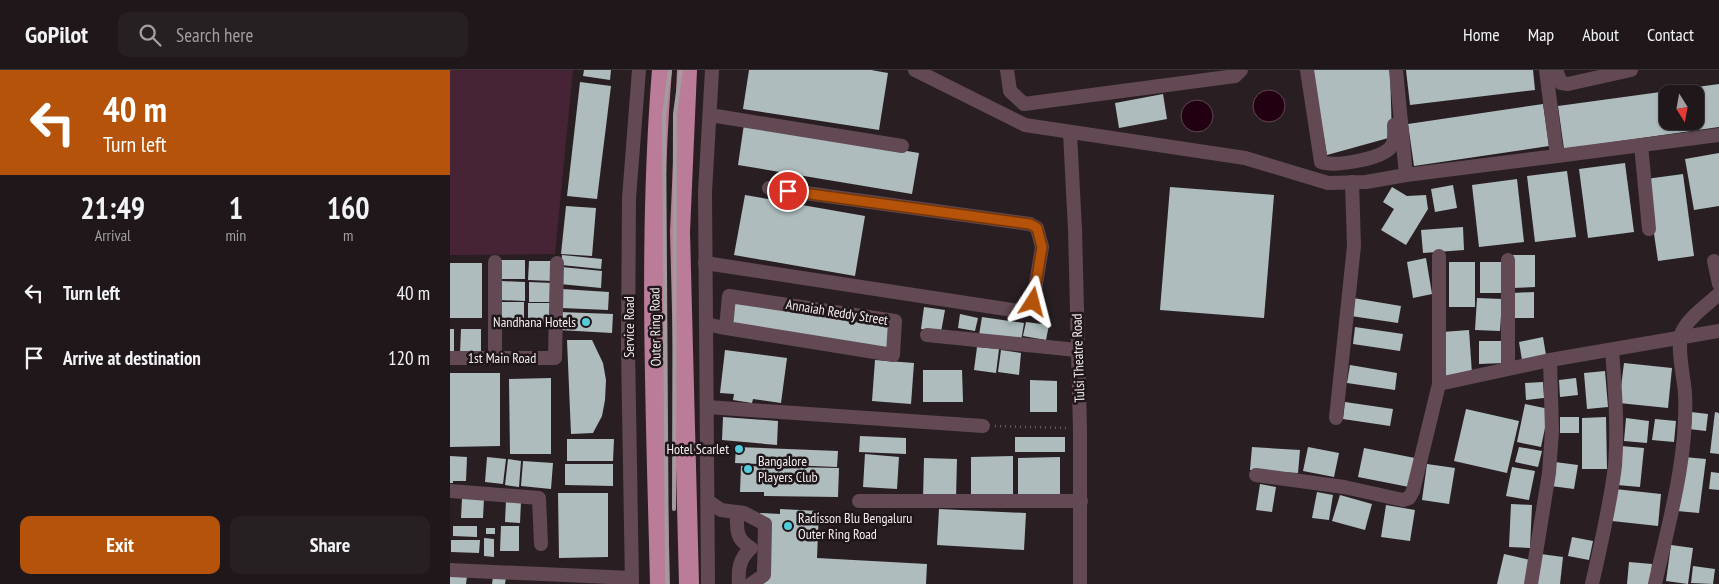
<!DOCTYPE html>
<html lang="en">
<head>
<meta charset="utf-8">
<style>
	body { margin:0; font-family:"PT Sans Narrow",sans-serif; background:#272023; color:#f1f3f6; height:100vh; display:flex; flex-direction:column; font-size:19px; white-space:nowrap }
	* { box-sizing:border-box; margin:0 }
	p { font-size:16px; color:#a19fa2 }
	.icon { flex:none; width:28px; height:28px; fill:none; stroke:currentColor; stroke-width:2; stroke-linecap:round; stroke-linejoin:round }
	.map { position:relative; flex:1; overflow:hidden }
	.sheet { display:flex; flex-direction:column; background:#1f171a; width:450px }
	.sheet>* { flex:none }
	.guide { background:#b45309; color:#fff; overflow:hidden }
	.needle { width:32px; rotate:169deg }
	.controls { position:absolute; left:1209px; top:15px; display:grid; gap:10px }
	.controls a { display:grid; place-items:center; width:45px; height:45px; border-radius:10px; background:#1f171a; box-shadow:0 1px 4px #0004,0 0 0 1px #3c3639; font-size:25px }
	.pin { position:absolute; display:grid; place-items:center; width:42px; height:42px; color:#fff; margin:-21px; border:2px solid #fff; border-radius:50%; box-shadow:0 1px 5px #0007 }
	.me { position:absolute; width:55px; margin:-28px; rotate:9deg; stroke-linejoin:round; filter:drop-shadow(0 0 4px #0008) }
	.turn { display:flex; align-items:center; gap:18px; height:105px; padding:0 20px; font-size:22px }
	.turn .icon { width:65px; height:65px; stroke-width:2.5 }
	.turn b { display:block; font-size:35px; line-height:42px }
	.eta { display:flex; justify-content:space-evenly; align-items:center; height:85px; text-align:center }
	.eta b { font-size:30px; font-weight:600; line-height:35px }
	.primary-button { display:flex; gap:10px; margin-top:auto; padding:10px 20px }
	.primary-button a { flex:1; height:58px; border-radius:10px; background:#b45309; color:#fff; font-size:20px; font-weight:600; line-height:58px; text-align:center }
	.primary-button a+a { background:#272023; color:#f1f3f6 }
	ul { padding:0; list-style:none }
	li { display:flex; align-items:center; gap:15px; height:65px; padding:0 20px }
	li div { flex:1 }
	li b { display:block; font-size:19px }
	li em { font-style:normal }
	header { display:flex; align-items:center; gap:30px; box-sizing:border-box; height:70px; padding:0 25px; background:#1f171a; border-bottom:1px solid #3c3639 }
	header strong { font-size:24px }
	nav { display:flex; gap:28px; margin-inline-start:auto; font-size:18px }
	.search { width:350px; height:45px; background:#272023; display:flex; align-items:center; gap:12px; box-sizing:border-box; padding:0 18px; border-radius:10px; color:#a19fa2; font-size:19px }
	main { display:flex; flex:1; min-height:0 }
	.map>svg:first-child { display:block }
	.green { fill:#472435 }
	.water { fill:#220012; stroke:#614754 }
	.building { fill:#aebcbe; fill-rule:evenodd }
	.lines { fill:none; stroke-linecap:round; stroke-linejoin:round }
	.path { stroke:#675e61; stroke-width:2.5; stroke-dasharray:1 4; stroke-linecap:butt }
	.minor { stroke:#624954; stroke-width:14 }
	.highway { stroke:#ba7c98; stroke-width:20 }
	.rail { stroke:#a39b9e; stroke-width:4 }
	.route-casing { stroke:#753606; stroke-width:12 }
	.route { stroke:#b45309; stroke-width:9 }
	.poi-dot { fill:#53cbda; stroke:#1f161a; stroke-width:2 }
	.labels { text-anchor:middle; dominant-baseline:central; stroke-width:5; stroke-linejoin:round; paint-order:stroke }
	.street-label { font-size:14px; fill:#f3edef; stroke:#1f161a }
	.poi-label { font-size:14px; fill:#f3edef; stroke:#1f161a; text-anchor:end }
</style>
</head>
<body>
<header>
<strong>GoPilot</strong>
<div class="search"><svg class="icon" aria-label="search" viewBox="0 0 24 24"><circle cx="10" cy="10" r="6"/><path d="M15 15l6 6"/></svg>Search here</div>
<nav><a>Home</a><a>Map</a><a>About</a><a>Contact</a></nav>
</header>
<main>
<section class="sheet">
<div class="guide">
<div class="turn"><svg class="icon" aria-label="left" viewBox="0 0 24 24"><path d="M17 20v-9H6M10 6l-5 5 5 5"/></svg><div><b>40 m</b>Turn left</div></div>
</div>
<div class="eta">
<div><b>21:49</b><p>Arrival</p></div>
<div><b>1</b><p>min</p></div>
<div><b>160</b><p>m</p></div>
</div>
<ul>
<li><svg class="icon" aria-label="left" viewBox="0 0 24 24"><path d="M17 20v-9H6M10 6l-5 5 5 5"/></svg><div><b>Turn left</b></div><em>40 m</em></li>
<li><svg class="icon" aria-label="arrive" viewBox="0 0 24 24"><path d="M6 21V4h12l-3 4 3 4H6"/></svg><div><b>Arrive at destination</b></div><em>120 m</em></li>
</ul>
<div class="primary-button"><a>Exit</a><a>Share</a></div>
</section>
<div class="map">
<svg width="1269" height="514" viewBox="0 0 1269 514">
	<rect width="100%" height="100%" fill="#291f23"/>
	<path class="green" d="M0,0H123L105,184L0,185Z"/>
	<g class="water">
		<circle cx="819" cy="36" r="16"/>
		<circle cx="747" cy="46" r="16"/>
	</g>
	<g class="building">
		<path d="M134,0H161L160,10L133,6Z"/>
		<path d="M299,0H421L438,3L429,60L293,39Z"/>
		<path d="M862,0H940L942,67L877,85Z"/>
		<path d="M956,0H1083L1085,20L960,35Z"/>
		<path d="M130,12L161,16L147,129L117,126Z"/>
		<path d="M1269,14V57L1114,79L1108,36ZM1218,24H1245V51H1218Z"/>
		<path d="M713,24L717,49L669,58L665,33Z"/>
		<path d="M1093,34L1099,76L964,96L958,54Z"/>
		<path d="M294,54L469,83L462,124L288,95Z"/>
		<path d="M1269,83V136L1244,140L1235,89Z"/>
		<path d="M1175,93L1184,162L1138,168L1129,99Z"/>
		<path d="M1117,101L1126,167L1085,172L1077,106Z"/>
		<path d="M1233,104L1244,186L1208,191L1196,109Z"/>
		<path d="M1067,109L1074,172L1029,177L1022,115Z"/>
		<path d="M1003,115L1007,138L985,142L981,119Z"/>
		<path d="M720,117L824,125L814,248L710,240Z"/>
		<path d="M942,117L957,126L976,125L978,139L956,175L931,160L944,139L933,132Z"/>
		<path d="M295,125L415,146L405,206L284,185Z"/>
		<path d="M116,136L146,138L142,186L111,184Z"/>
		<path d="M1013,157L1014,180L973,183L971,160Z"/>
		<path d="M112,185L152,189L151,199L111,195Z"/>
		<path d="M1061,185H1085V217L1061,218Z"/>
		<path d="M976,188L982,224L963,228L957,192Z"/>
		<path d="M51,190H75V209H50Z"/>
		<path d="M79,191H103V211L78,210Z"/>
		<rect x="999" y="192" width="26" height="45"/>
		<rect x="1030" y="192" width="25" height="31"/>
		<rect x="0" y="193" width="32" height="55"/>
		<path d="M112,197L152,201L151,218L110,214Z"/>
		<path d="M51,211L75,212V231L50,230Z"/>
		<path d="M79,212L103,213V232H79Z"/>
		<path d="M112,219L159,222L158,240L111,238Z"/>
		<path d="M1084,222V248H1063L1062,223Z"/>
		<path d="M903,228L951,236L948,253L901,246Z"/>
		<path d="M1027,228L1052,229L1050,261L1025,260Z"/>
		<path d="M50,232H74V251H49Z"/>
		<path d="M78,233H103L102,252H78Z"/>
		<path d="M283,233L442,255L438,278L280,257Z"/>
		<path d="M474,237L495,240L491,262L471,259Z"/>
		<path d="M110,242L163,244L162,263L109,260Z"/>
		<path d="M510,244L528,248L525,261L508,258Z"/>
		<path d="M532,247L574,253L571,271L529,265Z"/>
		<path d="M576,252L599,255L596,270L573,266Z"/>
		<path d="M905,257L953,264L950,281L903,274Z"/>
		<rect x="0" y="259" width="4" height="24"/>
		<path d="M11,259H31V284L10,283Z"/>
		<path d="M1019,260L1022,304L995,306L992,262Z"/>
		<path d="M1093,267L1096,285L1072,290L1069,272Z"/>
		<path d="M117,270H142L153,293L156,310L155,330L152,346L143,363L121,364Z"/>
		<path d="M1029,271H1054V293L1029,294Z"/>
		<path d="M527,277L549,279L546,303L524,300Z"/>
		<path d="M275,280L337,288L331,333L303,329L302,333L283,330L284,324L270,323Z"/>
		<path d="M551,280L571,283L569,305L548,302Z"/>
		<path d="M425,290L464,293L461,334L422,331Z"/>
		<path d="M1174,293L1222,298L1218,338L1169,333Z"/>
		<path d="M900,295L947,303L945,320L897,313Z"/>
		<path d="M473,300H512L513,332H473Z"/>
		<path d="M1155,301L1158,337L1137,339L1134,303Z"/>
		<path d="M0,303H50V376L0,377Z"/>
		<path d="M101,308V384H60L59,309Z"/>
		<path d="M1126,308L1128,325L1110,327L1109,310Z"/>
		<path d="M580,310L607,311V342H580Z"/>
		<path d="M1093,312L1094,328L1076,330L1075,313Z"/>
		<path d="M895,332L943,339L940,356L893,349Z"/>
		<path d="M1075,334L1099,339L1091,377L1067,372Z"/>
		<path d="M1016,339L1069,351L1057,403L1004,391Z"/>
		<path d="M1241,342L1258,344L1256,361L1239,359Z"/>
		<path d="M1265,342L1269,343V384L1260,383Z"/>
		<path d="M273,347L328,351L327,375L272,370Z"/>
		<rect x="1110" y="347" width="19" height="16"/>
		<path d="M1156,347L1157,399H1132V348Z"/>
		<path d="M1176,348L1199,351L1197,373L1174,371Z"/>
		<path d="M1205,349L1226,351L1224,372L1202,370Z"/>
		<path d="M410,366L456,368V384L409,382Z"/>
		<rect x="565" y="367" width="50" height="15"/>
		<path d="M117,369H164L163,391H117Z"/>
		<path d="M1171,376L1194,378L1190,417L1167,415Z"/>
		<path d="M286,377L388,381L387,397L285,393Z"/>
		<path d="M802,377L850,380L848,403L800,400Z"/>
		<path d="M858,377L889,383L884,407L853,401Z"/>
		<path d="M1069,377L1092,381L1088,397L1065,392Z"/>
		<path d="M914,378L965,388L959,417L908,407Z"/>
		<path d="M415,384L449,387L447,419L413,417Z"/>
		<path d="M0,386L17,387L16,411H3V413H0Z"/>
		<path d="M563,386V427L521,428V387Z"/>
		<path d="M37,387L56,389L53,414L35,412Z"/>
		<path d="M610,387V428L568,429V388Z"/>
		<path d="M1234,387L1256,389L1249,443L1227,441Z"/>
		<path d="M474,388L507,389L506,429H473Z"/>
		<path d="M58,389L71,391L69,417L55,415Z"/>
		<path d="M73,391L103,393L101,419L71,416Z"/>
		<path d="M1105,392L1128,395L1124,419L1101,416Z"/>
		<path d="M115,394H163V416L115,415Z"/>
		<path d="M977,394L1005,398L999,434L972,430Z"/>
		<path d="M291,396L389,398L388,427L314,426V422H290Z"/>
		<path d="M1062,397L1085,401L1079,430L1056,426Z"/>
		<path d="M1261,402L1269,403V420L1259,419Z"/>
		<path d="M810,414L826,417L822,442L806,440Z"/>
		<path d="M1165,419L1211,424L1208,456L1162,451Z"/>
		<path d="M867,422L883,425L879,450L862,448Z"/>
		<path d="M108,423H158V487L109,488Z"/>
		<path d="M890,425L922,434L915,460L882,451Z"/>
		<path d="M12,428H34L33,448H11Z"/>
		<path d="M56,430L71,431L70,453L55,452Z"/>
		<path d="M1061,434L1082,435L1080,478L1059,477Z"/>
		<path d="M936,435L965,440L960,471L931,467Z"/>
		<path d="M330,439L369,441L367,488L477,494L476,514H307L310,443L330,444Z"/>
		<path d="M489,439L576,443L574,480L487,475Z"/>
		<path d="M3,456H27V467L3,466Z"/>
		<path d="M51,456H69V481H50Z"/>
		<rect x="36" y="458" width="9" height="6"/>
		<path d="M1122,467L1143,471L1139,490L1118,486Z"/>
		<path d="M34,468L44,469V487L34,486Z"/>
		<path d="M1,470H30L29,483L1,482Z"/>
		<path d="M1221,475L1243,478L1238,514L1216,511Z"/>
		<path d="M1054,484L1080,490L1075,514H1047Z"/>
		<path d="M1091,484L1113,487L1110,514H1087Z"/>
		<path d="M1179,492L1202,494L1200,514H1177Z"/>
		<path d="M1243,496L1265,499L1263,514L1241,513Z"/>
		<path d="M0,505L17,506L16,514H0Z"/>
		<path d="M43,507H56L55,514H42Z"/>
	</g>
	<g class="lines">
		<path class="path" d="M545,356L616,358"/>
		<g class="minor">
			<path d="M465,0L575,55L795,88L878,113L916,112L956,105L946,0"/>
			<path d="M557,0L560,21L574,34L785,6L791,0"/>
			<path d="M857,0L871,92C885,97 930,89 940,78C946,72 944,63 944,55"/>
			<path d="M1096,0L1107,86L1269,65"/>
			<path d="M1106,0L1111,13L1118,14L1181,0"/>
			<path d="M260,45L452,76"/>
			<path d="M620,63L625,160L630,359V514"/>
			<path d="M1191,75L1199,159"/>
			<path d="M956,105L1107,86"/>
			<path d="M1264,191L1269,214"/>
			<path d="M255,193L569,241L579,238L583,232L592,177L587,158L580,154L319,118"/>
			<path d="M256,254L270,257L443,285L445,251L279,226L276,258"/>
			<path d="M477,265L627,280"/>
			<path d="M0,288H105L107,193"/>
			<path d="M45,288V192"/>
			<path d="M1058,298V190"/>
			<path d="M989,314L1100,290L1269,261"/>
			<path d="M257,337L533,356"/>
			<path d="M886,348L904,176L902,112"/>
			<path d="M806,405L894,417L953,430L959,428L963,421L989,314V186"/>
			<path d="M0,421L89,428L91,474"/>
			<path d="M258,431L271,440L294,443L315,454L314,505L301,514"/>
			<path d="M409,431H631"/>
			<path d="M287,442C287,459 285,469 301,478C289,489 288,499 289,514"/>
			<path d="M0,500L182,508"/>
			<path d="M182,514L178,278L179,128L189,0"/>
			<path d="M258,514L255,122L262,0"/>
			<path d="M1081,514L1099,403L1102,361L1100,290"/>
			<path d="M1142,514C1151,475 1160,436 1165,396C1168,358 1165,318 1162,280"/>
			<path d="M1205,514C1219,452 1238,387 1235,323C1234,308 1226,276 1232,262C1239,247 1257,235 1269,224"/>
		</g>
		<g class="highway">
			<path d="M237,0L230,162L239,514"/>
			<path d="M210,514C206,343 198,171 212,0"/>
		</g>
		<g class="rail">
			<path d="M224,439L225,44L231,0"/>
			<path d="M217,514L214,45L220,0"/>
		</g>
	</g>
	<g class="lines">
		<defs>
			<path id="route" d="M338,121L580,154L587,158L592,177L583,232"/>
		</defs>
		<use href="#route" class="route-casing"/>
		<use href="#route" class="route"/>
	</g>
	<g class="poi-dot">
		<circle cx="136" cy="252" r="5"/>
		<circle cx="289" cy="379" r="5"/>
		<circle cx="298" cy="399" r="5"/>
		<circle cx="338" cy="456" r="5"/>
	</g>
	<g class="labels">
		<g class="street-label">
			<text transform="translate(387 242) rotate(9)">Annaiah Reddy Street</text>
			<text transform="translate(179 257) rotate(-90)">Service Road</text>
			<text transform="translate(205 257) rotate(-91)">Outer Ring Road</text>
			<text x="52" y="288">1st Main Road</text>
			<text transform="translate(628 288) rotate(-92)">Tulsi Theatre Road</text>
		</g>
		<g class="poi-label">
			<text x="126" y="252">Nandhana Hotels</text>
			<text x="279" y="379">Hotel Scarlet</text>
			<text x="308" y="391" text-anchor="start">Bangalore<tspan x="308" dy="16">Players Club</tspan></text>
			<text x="348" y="448" text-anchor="start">Radisson Blu Bengaluru<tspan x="348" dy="16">Outer Ring Road</tspan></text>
		</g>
	</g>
</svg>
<div class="controls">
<a><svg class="needle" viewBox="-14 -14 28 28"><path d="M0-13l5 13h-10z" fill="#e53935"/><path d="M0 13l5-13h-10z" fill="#a19fa2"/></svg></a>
</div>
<div class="pin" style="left:338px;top:121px;background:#d93025"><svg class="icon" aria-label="arrive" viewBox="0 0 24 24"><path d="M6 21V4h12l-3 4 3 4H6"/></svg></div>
<svg class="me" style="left:583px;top:232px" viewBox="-20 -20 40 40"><path d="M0-17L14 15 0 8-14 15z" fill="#b45309" stroke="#fff" stroke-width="4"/></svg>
</div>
</main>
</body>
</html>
